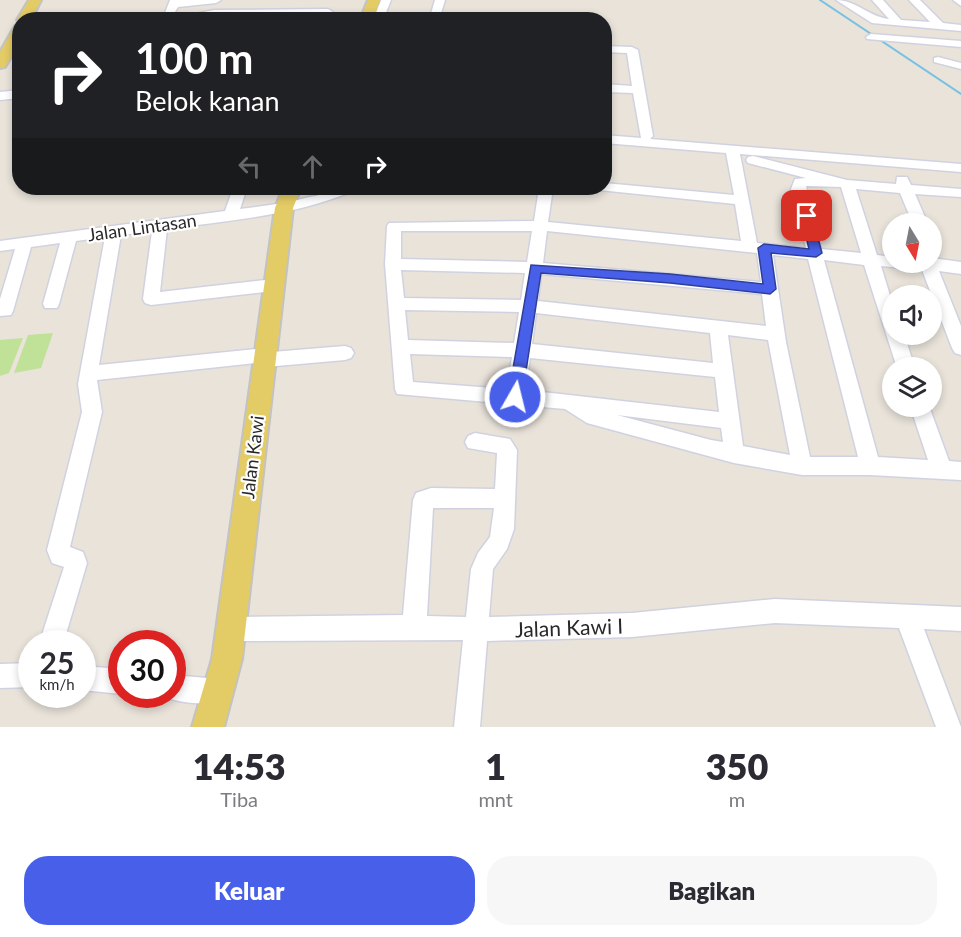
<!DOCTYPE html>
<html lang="id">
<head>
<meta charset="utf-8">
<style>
	body { margin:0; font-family:Lato,sans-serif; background:#f7f7f7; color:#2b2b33; height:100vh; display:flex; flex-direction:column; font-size:22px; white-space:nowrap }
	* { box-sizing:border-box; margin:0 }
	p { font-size:20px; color:#7c7c81 }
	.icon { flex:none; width:33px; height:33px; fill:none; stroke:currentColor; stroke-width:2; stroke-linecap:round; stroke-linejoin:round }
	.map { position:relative; height:727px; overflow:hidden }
	.panel { display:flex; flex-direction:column; background:#fff; flex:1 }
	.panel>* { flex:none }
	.top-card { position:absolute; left:12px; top:12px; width:600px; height:183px; border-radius:24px; box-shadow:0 3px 9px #0003; background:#202124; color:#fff; overflow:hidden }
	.needle { width:39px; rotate:170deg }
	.tools { position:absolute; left:882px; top:213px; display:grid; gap:12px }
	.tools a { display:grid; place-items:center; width:60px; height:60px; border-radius:50%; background:#fff; box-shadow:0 3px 9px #0003; font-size:30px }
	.speed { position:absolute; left:18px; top:630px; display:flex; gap:12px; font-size:30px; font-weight:700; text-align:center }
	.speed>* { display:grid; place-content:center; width:78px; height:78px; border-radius:50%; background:#fff; box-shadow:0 3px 9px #0003; line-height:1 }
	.speed small { font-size:15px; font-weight:400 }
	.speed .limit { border:9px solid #d22; background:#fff; color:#111 }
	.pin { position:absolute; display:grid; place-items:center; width:51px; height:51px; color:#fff; margin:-26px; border-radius:12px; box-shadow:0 3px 9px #0006 }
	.me { position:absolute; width:66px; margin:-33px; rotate:8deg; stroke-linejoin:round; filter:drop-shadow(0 0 4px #0008) }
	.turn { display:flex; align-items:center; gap:21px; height:126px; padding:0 24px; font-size:27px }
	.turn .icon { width:78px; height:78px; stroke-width:2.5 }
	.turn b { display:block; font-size:42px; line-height:51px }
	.lanes { display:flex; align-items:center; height:57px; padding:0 24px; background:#0003; justify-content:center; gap:30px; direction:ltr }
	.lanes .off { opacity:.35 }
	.eta { display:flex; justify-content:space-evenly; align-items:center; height:102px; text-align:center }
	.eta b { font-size:36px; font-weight:800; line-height:42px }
	.cta { display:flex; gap:12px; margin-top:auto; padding:12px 24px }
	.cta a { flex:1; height:69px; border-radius:24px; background:#485fe9; color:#fff; font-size:24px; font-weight:800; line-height:69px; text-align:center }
	.cta a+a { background:#f7f7f7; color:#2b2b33 }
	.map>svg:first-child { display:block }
	.pitch { fill:#bfe298 }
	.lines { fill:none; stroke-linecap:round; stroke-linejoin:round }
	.stream { stroke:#76c1e3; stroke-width:2 }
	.minor-casing { stroke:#d0d2e0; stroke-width:3 }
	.major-casing { stroke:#c3c3c3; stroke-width:4 }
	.minor { fill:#fff; fill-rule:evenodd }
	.major { fill:#e3cb65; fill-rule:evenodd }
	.route { fill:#485fe9; stroke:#2f3e97; stroke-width:1.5 }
	.labels { text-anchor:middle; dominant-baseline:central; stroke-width:4.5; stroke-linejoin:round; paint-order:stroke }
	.street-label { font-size:18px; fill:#282828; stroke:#fff }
	.near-street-label { font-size:21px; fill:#282828; stroke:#fff }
</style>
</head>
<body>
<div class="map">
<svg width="961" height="727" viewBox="0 0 961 727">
	<rect width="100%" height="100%" fill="#e9e3da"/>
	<g class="pitch">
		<path d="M53,333L41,368L14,373L28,335Z"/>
		<path d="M23,338L9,373L0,376V340Z"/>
	</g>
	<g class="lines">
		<path class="stream" d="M820,0L961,94"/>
		<defs>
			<g id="minor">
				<path d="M170,0H221L216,3L178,7L170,20H158L165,13Z"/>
				<path d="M381,0H391L383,20H373Z"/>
				<path d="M435,0H445L439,20H429Z"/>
				<path d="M836,0C856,0 869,17 889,19L872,0H883L901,20L930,22L909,0H920L943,23L961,25V31L872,23Z"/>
				<path d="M953,0H961V6Z"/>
				<path d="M328,9L333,12L330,20H320L322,15L214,16L206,20H195L199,13L214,10Z"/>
				<path d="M871,34L961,41V47L867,39L866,37Z"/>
				<path d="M604,46L632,47L638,50L653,136L650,139L961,164V172L740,154L757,243L806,248L791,189L795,179L806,178L748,163L746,160L748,157L753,156L847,180L896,184L897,177H907L911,185L961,189V197L915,194L928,224H913L900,193L856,189L877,255L892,257V262H932V258L961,262V274L939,271L961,326V355L955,353L952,348L922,270L881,266L892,302V334H904L915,368H897L864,265L824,260L878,457L928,460L910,406H929L949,461L961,462V480L870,475H802L734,463L587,423L565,409L397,394L395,389L385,264L387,226L389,223L534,221L539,188H553L548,222L741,241L735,204L599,190L597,188H604V183L734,195L726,153L604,143V135L641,138L633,93L604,92V84L632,86L627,53L604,52ZM806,186L841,187L861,253L821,249ZM401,231H532L527,262L401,259ZM547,231L757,253L761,282L543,263ZM773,255L808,259L858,457H810L786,342ZM401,270L525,273L521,300L404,298ZM541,274L762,294L766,326L538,301ZM405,310L519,312L514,343L408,340ZM536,313L710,333L713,363L532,344ZM728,335L768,340L790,455L743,446ZM410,354L512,357L507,389L413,382ZM530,358L715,377L719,412L525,390ZM617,415L721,428L723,442L711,440Z"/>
				<path d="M938,57L961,63V69L934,62V58Z"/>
				<path d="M20,90V98L0,100V92Z"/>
				<path d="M233,188H247L240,209C264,206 287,203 310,197C328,194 336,186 355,188L353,191C294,216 230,220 167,229L160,292L274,279L280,281L282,285L280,289L274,291L151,305L145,303L143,299L152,231L121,235L99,365L265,348L272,352L345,346L351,348L354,353L351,358L345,360L265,367L257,363L97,380L102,412L70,547L83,552L87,563L63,644H39L64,567L52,563L47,550L82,412L78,384L105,237L76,241L59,304L57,308H45L43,304L60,243L31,247L13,311L11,315L0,316V299L15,249L0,251V241L225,211Z"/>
				<path d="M475,433L510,439L517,450L514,529L507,549L493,569L489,617L632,613L775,599L961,607V631L924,629L961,727H936L899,628L775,623L632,637L487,641L480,727H454L463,640L230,641L222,637L218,629L222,621L230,617L403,615L413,500L416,493L431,488L495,489L497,453L468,448L465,442L468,436ZM433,508H494L490,537L478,553L471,569L466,617L427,616Z"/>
				<path d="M32,663V687L0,688V664Z"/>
				<path d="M82,666L122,669V694L82,690Z"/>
				<path d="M172,675L219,679L228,683L232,692L228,701C215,706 172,704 162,694H172Z"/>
			</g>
			<g id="major">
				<path d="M29,0H41L31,20H20L19,23L17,20Z"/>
				<path d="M368,0H380L373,20H360Z"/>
				<path d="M20,25V42L5,67L0,68V52L15,26Z"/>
				<path d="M283,188H301L293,208L242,659L224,727H192L212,659L275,208Z"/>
			</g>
		</defs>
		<use href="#minor" class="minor-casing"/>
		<use href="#major" class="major-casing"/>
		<use href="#minor" class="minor"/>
		<use href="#major" class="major"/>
	</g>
	<path class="route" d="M807,212L812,216L822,253L816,257L771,253L776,289L770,294L670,283L541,273L522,397L520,401H510L508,397L531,265L670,274L763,284L758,248L764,244L809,249L801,216Z"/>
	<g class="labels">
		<g class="street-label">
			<text transform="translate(142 227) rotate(-8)">Jalan Lintasan</text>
			<text transform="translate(252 457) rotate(-83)">Jalan Kawi</text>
		</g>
		<g class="near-street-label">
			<text transform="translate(569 627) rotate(-2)">Jalan Kawi I</text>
		</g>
	</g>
</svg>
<div class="tools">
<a><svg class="needle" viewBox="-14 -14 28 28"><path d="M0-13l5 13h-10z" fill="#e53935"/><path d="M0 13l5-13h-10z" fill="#7c7c81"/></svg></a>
<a><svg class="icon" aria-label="sound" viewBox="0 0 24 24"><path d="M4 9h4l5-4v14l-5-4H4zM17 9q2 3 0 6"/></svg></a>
<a><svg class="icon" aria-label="layers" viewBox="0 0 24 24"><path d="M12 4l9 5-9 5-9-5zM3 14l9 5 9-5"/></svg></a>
</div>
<div class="speed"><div>25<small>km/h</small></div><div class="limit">30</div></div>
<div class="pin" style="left:807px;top:216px;background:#d93025"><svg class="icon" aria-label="arrive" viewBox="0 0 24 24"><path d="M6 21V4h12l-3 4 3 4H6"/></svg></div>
<svg class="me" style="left:515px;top:397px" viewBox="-20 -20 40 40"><circle r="17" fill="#485fe9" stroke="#fff" stroke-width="3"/><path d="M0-11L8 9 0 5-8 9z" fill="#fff"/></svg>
<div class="top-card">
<div class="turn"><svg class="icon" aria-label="right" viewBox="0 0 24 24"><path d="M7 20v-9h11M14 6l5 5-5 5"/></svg><div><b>100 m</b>Belok kanan</div></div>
<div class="lanes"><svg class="icon off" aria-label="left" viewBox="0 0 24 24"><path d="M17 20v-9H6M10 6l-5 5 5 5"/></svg><svg class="icon off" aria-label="ahead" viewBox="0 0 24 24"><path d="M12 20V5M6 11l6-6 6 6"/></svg><svg class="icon" aria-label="right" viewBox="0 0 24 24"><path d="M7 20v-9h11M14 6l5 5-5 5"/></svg></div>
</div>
</div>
<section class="panel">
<div class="eta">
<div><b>14:53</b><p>Tiba</p></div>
<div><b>1</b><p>mnt</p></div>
<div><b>350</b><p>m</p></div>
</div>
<div class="cta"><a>Keluar</a><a>Bagikan</a></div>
</section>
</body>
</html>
